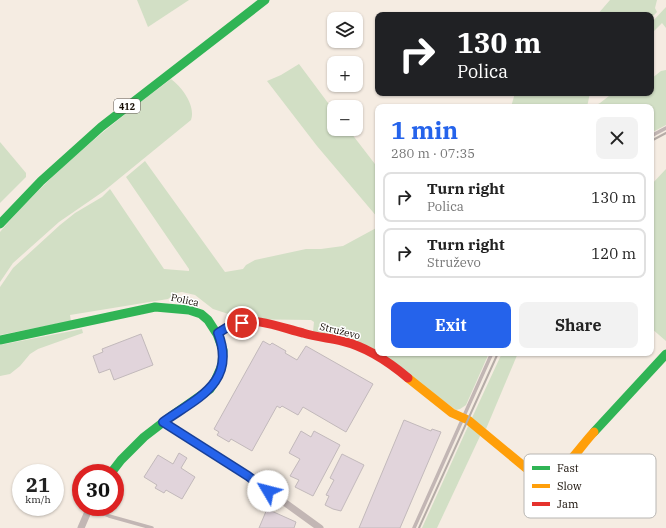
<!DOCTYPE html>
<html lang="en">
<head>
<meta charset="utf-8">
<style>
	body { margin:0; font-family:"IBM Plex Serif",serif; background:#f2f2f2; color:#222; height:100vh; display:flex; flex-direction:column; font-size:15px; white-space:nowrap }
	* { box-sizing:border-box; margin:0 }
	p { font-size:13px; color:#767676 }
	.icon { flex:none; width:22px; height:22px; fill:none; stroke:currentColor; stroke-width:2; stroke-linecap:round; stroke-linejoin:round }
	.map { position:relative; flex:1; overflow:hidden }
	.sheet { position:absolute; left:375px; top:104px; width:279px; height:252px; display:flex; flex-direction:column; background:#fff; border-radius:8px; box-shadow:0 1px 3px #0004 }
	.sheet>* { flex:none }
	.top-card { position:absolute; left:375px; top:12px; width:279px; height:84px; border-radius:8px; box-shadow:0 1px 3px #0004; background:#202124; color:#fff; overflow:hidden }
	.fabs { position:absolute; left:327px; top:12px; display:grid; gap:8px }
	.fabs a { display:grid; place-items:center; width:36px; height:36px; border-radius:8px; background:#fff; box-shadow:0 1px 3px #0004; font-size:20px }
	.speed { position:absolute; left:12px; top:464px; display:flex; gap:8px; font-size:20px; font-weight:700; text-align:center }
	.speed>* { display:grid; place-content:center; width:52px; height:52px; border-radius:50%; background:#fff; box-shadow:0 1px 3px #0004; line-height:1 }
	.speed small { font-size:10px; font-weight:400 }
	.speed .limit { border:6px solid #d22; background:#fff; color:#111 }
	.pin { position:absolute; display:grid; place-items:center; width:34px; height:34px; color:#fff; margin:-17px; border:2px solid #fff; border-radius:50%; box-shadow:0 1px 4px #0007 }
	.me { position:absolute; width:44px; margin:-22px; rotate:307deg; stroke-linejoin:round; filter:drop-shadow(0 0 3px #0008) }
	.turn { display:flex; align-items:center; gap:14px; height:84px; padding:0 16px; font-size:18px }
	.turn .icon { width:52px; height:52px; stroke-width:2.5 }
	.turn b { display:block; font-size:28px; line-height:34px }
	.round { display:grid; place-items:center; flex:none; width:42px; height:42px; border-radius:8px; background:#f2f2f2 }
	.summary { display:flex; align-items:center; justify-content:space-between; height:68px; padding:0 16px }
	h1 { font-size:24px; font-weight:700; line-height:30px; color:#2563eb }
	.action { display:flex; gap:8px; margin-top:auto; padding:8px 16px }
	.action a { flex:1; height:46px; border-radius:8px; background:#2563eb; color:#fff; font-size:16px; font-weight:700; line-height:46px; text-align:center }
	.action a+a { background:#f2f2f2; color:#222 }
	ul { padding:0; list-style:none }
	li { display:flex; align-items:center; gap:12px; height:50px; margin:0 8px 6px; padding:0 8px; border:2px solid #e0e0e0; border-radius:8px }
	li div { flex:1 }
	li b { display:block; font-size:15px }
	li em { font-style:normal }
	.map>svg:first-child { display:block }
	.green { fill:#d2dfc5 }
	.building { fill:#e1d4db; stroke:#c2b9bb }
	.lines { fill:none; stroke-linecap:round; stroke-linejoin:round }
	.lane { stroke:#c2b6b4; stroke-width:3.5 }
	.street { stroke:#c2b6b4; stroke-width:7 }
	.fast { stroke:#30b455; stroke-width:9 }
	.slow { stroke:#ff9f0a; stroke-width:9 }
	.jam { stroke:#e5322d; stroke-width:9 }
	.rail { stroke:#b5aca7; stroke-width:2 }
	.route-casing { stroke:#184099; stroke-width:10 }
	.route { stroke:#2563eb; stroke-width:7 }
	.labels { text-anchor:middle; dominant-baseline:central; stroke-width:3; stroke-linejoin:round; paint-order:stroke }
	.shield { fill:#fff; stroke:#5a544f; stroke-width:1 }
	.shield-label { font-size:9px; font-weight:bold; fill:#140b03 }
	.street-label { font-size:10px; fill:#140b03; stroke:#fff }
	.key { fill:#fff; stroke:#b8b6b3; stroke-width:1 }
	.key-label { font-size:11px; fill:#140b03 }
</style>
</head>
<body>
<div class="map">
<svg width="666" height="528" viewBox="0 0 666 528">
	<rect width="100%" height="100%" fill="#f5ece2"/>
	<g class="green">
		<path d="M137,0H189L148,27Z"/>
		<path d="M610,0H657L655,8L657,12L651,18V15H597Z"/>
		<path d="M666,7V28L662,23L651,34V23Z"/>
		<path d="M299,64L334,111V129H348L378,168V218L317,146L267,81L281,75Z"/>
		<path d="M666,70V125L651,133V107H593L600,103L609,96L608,93H651V79L661,71Z"/>
		<path d="M171,79C182,87 196,106 191,120L104,191L59,222L13,263L0,282V232C50,173 110,125 171,79Z"/>
		<path d="M515,93H590L587,107H511Z"/>
		<path d="M0,142L26,173V177L0,203Z"/>
		<path d="M145,161L225,272L243,269L246,265L255,260L306,249H321L343,246L378,227V353L313,332L314,322L311,320L244,319L213,309L195,295L182,292L176,293L168,299L70,315L71,321L0,335V287L13,268L60,225L75,213L102,197L110,189L164,269L189,271V269L126,177Z"/>
		<path d="M666,169V341L651,328V185Z"/>
		<path d="M82,329L83,333L80,334L38,349L30,354L20,366L10,374L0,376V345Z"/>
		<path d="M379,353H489L466,405L460,409L456,410Z"/>
		<path d="M502,353H518L486,429L471,420Z"/>
		<path d="M469,424L481,434L437,528H422Z"/>
	</g>
	<g class="building">
		<path d="M141,334L153,365L114,380L110,369L99,373L93,356L103,352L102,349Z"/>
		<path d="M263,341L270,345L272,343L286,351L285,353L297,360L306,346L373,384L346,432L303,407L298,415L282,406L280,408L277,406L252,451L231,439L229,442L217,435L219,432L214,429Z"/>
		<path d="M404,420L431,431L432,429L441,432L400,528H359Z"/>
		<path d="M301,431L311,437L314,431L340,445L313,496L295,487L299,480L290,476L300,459L289,453Z"/>
		<path d="M179,453L187,458L181,468L195,477L182,499L166,490L164,493L155,488L157,485L144,477L158,455L173,464Z"/>
		<path d="M342,454L364,465L341,511L333,509L325,505L329,496L326,495L334,480L330,478Z"/>
		<path d="M267,509L296,522L294,528H259Z"/>
	</g>
	<g class="lines">
		<g class="lane">
			<path d="M651,136L666,128"/>
			<path d="M89,508L109,516L152,528"/>
			<path d="M414,528L492,353"/>
		</g>
		<g class="street">
			<path d="M163,422L248,476L320,528"/>
			<path d="M81,528L90,507"/>
		</g>
		<g class="fast">
			<path d="M0,224L41,181L101,127L265,0"/>
			<path d="M0,340L155,307L189,310L201,314L208,320L217,334L223,350L222,365L215,381L210,389L170,417L144,437L121,460L111,473"/>
			<path d="M594,432L666,354"/>
		</g>
		<path class="slow" d="M408,378L452,413L468,420L526,468L543,480C565,473 578,449 594,432"/>
		<path class="jam" d="M218,333C223,330 228,326 234,324C255,316 282,328 303,333C316,337 329,338 342,341C367,347 388,361 408,378"/>
		<g class="rail">
			<path d="M651,141L666,133"/>
			<path d="M419,528L498,353"/>
		</g>
	</g>
	<g class="lines">
		<defs>
			<path id="route" d="M242,323L231,325L218,333C237,383 197,398 163,422L248,476L268,491"/>
		</defs>
		<use href="#route" class="route-casing"/>
		<use href="#route" class="route"/>
	</g>
	<g class="labels">
		<rect class="shield" x="114" y="99" width="26" height="14" rx="3"/>
		<g class="shield-label">
			<text x="127" y="106">412</text>
		</g>
		<g class="street-label">
			<text transform="translate(185 300) rotate(12)">Polica</text>
			<text transform="translate(340 331) rotate(14)">Struževo</text>
		</g>
	</g>
	<rect x="524" y="454" width="132" height="64" rx="6" class="key"/>
	<rect x="532" y="466" width="18" height="4" fill="#30b455"/>
	<rect x="532" y="484" width="18" height="4" fill="#ff9f0a"/>
	<rect x="532" y="502" width="18" height="4" fill="#e5322d"/>
	<g class="key-label">
		<text x="557" y="472">Fast</text>
		<text x="557" y="490">Slow</text>
		<text x="557" y="508">Jam</text>
	</g>
</svg>
<div class="fabs">
<a><svg class="icon" aria-label="layers" viewBox="0 0 24 24"><path d="M12 4l9 5-9 5-9-5zM3 14l9 5 9-5"/></svg></a>
<a>+</a>
<a>−</a>
</div>
<div class="speed"><div>21<small>km/h</small></div><div class="limit">30</div></div>
<div class="pin" style="left:242px;top:323px;background:#d93025"><svg class="icon" aria-label="arrive" viewBox="0 0 24 24"><path d="M6 21V4h12l-3 4 3 4H6"/></svg></div>
<svg class="me" style="left:268px;top:491px" viewBox="-20 -20 40 40"><circle r="19" fill="#fff"/><path d="M0-13L10 11 0 6-10 11z" fill="#2563eb"/></svg>
<div class="top-card">
<div class="turn"><svg class="icon" aria-label="right" viewBox="0 0 24 24"><path d="M7 20v-9h11M14 6l5 5-5 5"/></svg><div><b>130 m</b>Polica</div></div>
</div>
<section class="sheet">
<div class="summary"><div><h1>1 min</h1><p>280 m · 07:35</p></div><a class="round"><svg class="icon" aria-label="close" viewBox="0 0 24 24"><path d="M6 6l12 12M18 6L6 18"/></svg></a></div>
<ul>
<li><svg class="icon" aria-label="right" viewBox="0 0 24 24"><path d="M7 20v-9h11M14 6l5 5-5 5"/></svg><div><b>Turn right</b><p>Polica</p></div><em>130 m</em></li>
<li><svg class="icon" aria-label="right" viewBox="0 0 24 24"><path d="M7 20v-9h11M14 6l5 5-5 5"/></svg><div><b>Turn right</b><p>Struževo</p></div><em>120 m</em></li>
</ul>
<div class="action"><a>Exit</a><a>Share</a></div>
</section>
</div>
</body>
</html>
